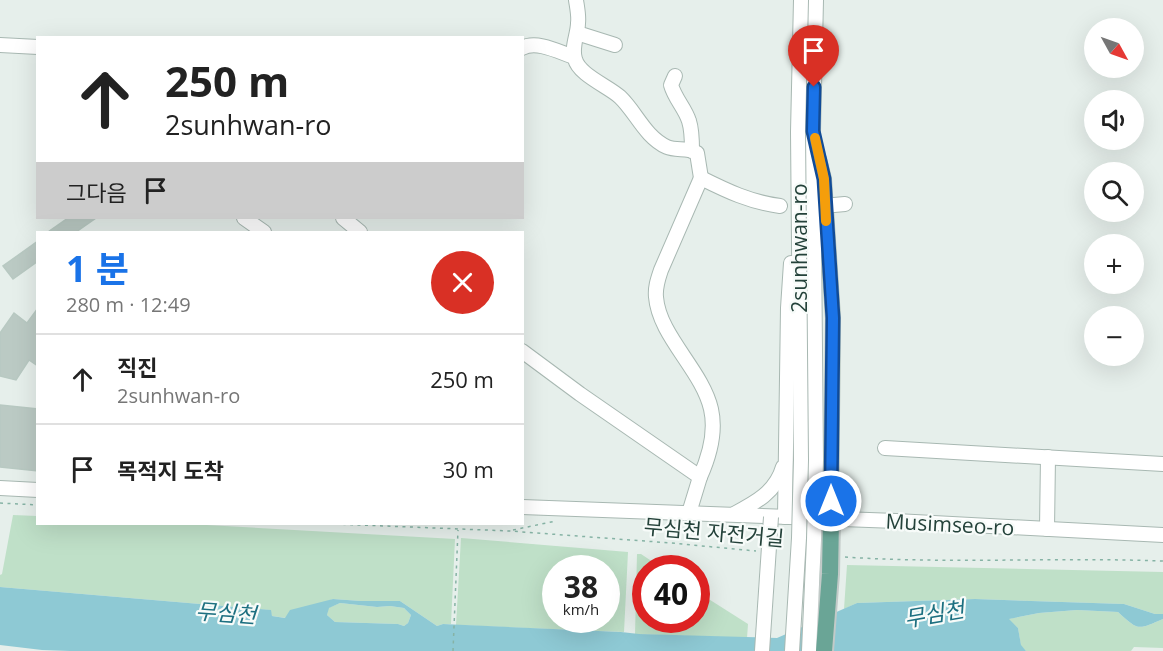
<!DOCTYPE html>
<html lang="ko">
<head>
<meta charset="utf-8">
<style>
	body { margin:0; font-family:"Open Sans","Noto Sans KR",sans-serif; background:#f6f6f6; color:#222; height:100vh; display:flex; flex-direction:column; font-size:22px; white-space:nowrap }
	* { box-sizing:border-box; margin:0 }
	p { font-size:20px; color:#767676 }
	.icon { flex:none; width:33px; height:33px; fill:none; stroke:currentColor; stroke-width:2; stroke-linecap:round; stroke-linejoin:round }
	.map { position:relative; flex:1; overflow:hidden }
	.drawer { position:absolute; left:36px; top:231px; width:488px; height:294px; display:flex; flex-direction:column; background:#fff; border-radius:0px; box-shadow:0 6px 24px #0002 }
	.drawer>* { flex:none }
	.hud { position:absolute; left:36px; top:36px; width:488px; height:183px; border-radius:0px; box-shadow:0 6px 24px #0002; background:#fff; color:#222; overflow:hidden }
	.needle { width:39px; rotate:130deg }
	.buttons { position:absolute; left:1084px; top:18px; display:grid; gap:12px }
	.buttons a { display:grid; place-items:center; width:60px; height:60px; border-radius:50%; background:#fff; box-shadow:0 6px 24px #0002; font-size:30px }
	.speed { position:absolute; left:542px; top:555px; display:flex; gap:12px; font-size:30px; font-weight:700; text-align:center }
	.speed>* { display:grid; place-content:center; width:78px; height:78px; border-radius:50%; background:#fff; box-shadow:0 6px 24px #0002; line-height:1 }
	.speed small { font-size:15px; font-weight:400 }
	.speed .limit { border:9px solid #d22; background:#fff; color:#111 }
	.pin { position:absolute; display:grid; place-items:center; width:51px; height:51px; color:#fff; margin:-62px -26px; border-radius:50% 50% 50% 0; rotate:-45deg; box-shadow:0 0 6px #0007 }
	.pin .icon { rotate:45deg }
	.me { position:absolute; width:66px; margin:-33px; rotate:0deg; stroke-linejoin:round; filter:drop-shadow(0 0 4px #0008) }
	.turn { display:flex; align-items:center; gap:21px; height:126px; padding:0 30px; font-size:27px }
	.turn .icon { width:78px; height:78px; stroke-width:2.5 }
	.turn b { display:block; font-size:42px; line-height:51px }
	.then { display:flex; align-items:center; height:57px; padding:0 30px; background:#0003; gap:12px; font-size:22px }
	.round { display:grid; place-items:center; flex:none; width:63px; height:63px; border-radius:32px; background:#f6f6f6 }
	.overview { display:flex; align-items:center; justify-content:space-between; height:102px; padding:0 30px }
	h1 { font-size:36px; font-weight:700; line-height:45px; color:#1a73e8 }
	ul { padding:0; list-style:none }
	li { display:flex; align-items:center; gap:18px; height:90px; padding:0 30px; border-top:2px solid #e0e0e0 }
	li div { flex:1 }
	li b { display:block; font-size:22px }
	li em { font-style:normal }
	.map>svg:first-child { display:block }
	.green { fill:#bfe0c8; fill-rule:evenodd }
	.water { fill:#8ec9d4; fill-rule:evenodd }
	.building { fill:#bbcac4; stroke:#b8c9c2; stroke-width:1.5 }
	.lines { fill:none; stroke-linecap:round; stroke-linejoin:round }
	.minor-casing { stroke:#a8b8b2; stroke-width:16 }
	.path { stroke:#86b3a5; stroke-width:1.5; stroke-dasharray:3 4.5; stroke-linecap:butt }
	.minor { stroke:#fff; stroke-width:14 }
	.minor-bridge-casing { stroke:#a8b8b2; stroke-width:16; stroke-linecap:butt }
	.major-bridge-casing { stroke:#c2cac8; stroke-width:20; stroke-linecap:butt }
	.minor-bridge { stroke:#fff; stroke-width:14 }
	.major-bridge { stroke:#6aa596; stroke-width:16 }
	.route-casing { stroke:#114b97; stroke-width:15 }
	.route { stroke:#1a73e8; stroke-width:10 }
	.slow { stroke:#f59e0b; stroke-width:10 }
	.labels { text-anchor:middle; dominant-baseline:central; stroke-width:4.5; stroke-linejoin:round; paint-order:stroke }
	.street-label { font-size:21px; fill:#24423a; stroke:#f7fbf9 }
	.water-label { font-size:22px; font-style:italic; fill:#1c6f80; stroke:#f7fbf9 }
</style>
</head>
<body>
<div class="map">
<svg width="1163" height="651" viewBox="0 0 1163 651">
	<rect width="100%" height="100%" fill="#e6efeb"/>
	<g class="green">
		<path d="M13,515L37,516L38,524H189L455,539L451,624H443L437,626L400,601H361L333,599L286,618L272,616L270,610L0,587V575L2,574Z"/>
		<path d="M461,538L628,552L624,632L456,625ZM555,568H606V620H555Z"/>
		<path d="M637,554H641L662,568H645V620H696V591L748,624L747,638L635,634Z"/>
		<path d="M847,565L1163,572V614H1155L1124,604L975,599L857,603L844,609Z"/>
		<path d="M340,603L377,607L390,606L404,608L411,615L408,623L404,626L398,624L335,622L327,615L328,608Z"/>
		<path d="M1077,610L1118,612C1139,631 1137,630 1163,619V648L1134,647L1131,651H1026L1021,646L1018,628L1008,619L1039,613Z"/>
	</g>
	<path class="water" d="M0,587L271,610L272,616L285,618L290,610L333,599L361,601H400L437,626L443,624L621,632L639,634L777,638L857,603L975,599L1124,604L1155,614H1163V619C1137,630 1139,631 1118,612L1077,610L1039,613L1009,619L1018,628L1021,645L1026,651H70L42,650L0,645ZM340,603L377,607L390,606L404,608L411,615L408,623L404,626L398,624L335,622L327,615L329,608Z"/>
	<g class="building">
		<path d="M68,218H96L76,232H48Z"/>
		<path d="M38,241V261L13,279L3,266Z"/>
		<path d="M38,308V366L29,360L16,380L0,376V333L14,313L27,323Z"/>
		<path d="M0,405L38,409V471L0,467Z"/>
	</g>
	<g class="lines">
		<defs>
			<g id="minor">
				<path d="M576,0C577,7 579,16 578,23C578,34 571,47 575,59C579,75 608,86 620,97C636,112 645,137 667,147C676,151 689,147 697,153L701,178"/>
				<path d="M801,0L798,132L801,460"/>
				<path d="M577,33L615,45"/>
				<path d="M0,45L38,47"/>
				<path d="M522,48C537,40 559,52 574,57"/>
				<path d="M675,76L671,85C675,99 685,108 689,121C692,130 692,141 692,151"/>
				<path d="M819,159L824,179L833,318L831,519"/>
				<path d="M834,205L845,204"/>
				<path d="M244,218L264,232"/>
				<path d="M343,218L360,232"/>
				<path d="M522,351L580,394L700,477L689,513"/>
				<path d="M885,448L1163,464"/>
				<path d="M816,460L813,131L816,0"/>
				<path d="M700,477C709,457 716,431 711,409C702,370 659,336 656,297C655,287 658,279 661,270L701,178C727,191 750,202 780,206"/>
				<path d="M0,488L38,490"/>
				<path d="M522,507L896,521L1163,535"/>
				<path d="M734,514C755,503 776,492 783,467"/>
				<path d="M785,517L788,308L791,263"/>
				<path d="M1047,529L1048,457"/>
			</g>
		</defs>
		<use href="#minor" class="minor-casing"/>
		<g class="path">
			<path d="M0,503L38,505"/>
			<path d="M335,524L510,531L671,543L756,551"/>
			<path d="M513,530L556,521"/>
			<path d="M845,557C951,564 1057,557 1163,561"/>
			<path d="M453,651L458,530"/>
		</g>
		<use href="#minor" class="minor"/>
		<defs>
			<g id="minor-bridge">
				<path d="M762,651L771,517"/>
				<path d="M792,651L799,538L801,460"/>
				<path d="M809,651L814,540L816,460"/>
			</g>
			<path id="major-bridge" d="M824,651L830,574L831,519"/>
		</defs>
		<use href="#minor-bridge" class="minor-bridge-casing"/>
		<use href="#major-bridge" class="major-bridge-casing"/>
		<use href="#minor-bridge" class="minor-bridge"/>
		<use href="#major-bridge" class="major-bridge"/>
	</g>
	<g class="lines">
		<defs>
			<path id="route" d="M814,87L813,131L824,179L833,318L831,501"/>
		</defs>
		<use href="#route" class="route-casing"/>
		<use href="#route" class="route"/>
		<path class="slow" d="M815,138L824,179L826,221"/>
	</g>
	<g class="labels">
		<g class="street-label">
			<text transform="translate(799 248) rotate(-90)">2sunhwan-ro</text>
			<text transform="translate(950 524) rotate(3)">Musimseo-ro</text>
			<text transform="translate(714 532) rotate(5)">무심천 자전거길</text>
		</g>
		<g class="water-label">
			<text transform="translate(226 612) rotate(4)">무심천</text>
			<text transform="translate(934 613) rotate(-10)">무심천</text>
		</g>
	</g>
</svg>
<div class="buttons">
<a><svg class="needle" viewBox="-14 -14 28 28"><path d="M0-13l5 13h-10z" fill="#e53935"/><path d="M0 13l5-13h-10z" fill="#767676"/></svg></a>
<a><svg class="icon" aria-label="sound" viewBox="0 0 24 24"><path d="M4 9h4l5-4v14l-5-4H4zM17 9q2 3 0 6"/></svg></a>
<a><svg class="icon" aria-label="search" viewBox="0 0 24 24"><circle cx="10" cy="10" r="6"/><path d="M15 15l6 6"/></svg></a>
<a>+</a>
<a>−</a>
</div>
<div class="speed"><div>38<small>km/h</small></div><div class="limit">40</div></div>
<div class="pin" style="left:814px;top:87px;background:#d93025"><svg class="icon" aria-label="arrive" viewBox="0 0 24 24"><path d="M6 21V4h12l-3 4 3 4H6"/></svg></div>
<svg class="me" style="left:831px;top:501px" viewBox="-20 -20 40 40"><circle r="17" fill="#1a73e8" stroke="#fff" stroke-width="3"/><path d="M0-11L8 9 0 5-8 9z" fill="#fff"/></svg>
<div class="hud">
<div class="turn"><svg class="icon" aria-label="ahead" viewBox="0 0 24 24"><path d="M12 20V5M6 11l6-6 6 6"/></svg><div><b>250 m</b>2sunhwan-ro</div></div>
<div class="then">그다음<svg class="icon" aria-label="arrive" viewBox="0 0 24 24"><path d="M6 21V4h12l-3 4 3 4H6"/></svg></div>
</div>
<section class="drawer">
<div class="overview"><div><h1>1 분</h1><p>280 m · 12:49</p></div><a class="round" style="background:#d93025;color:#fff"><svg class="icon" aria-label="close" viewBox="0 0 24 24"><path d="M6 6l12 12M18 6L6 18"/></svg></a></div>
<ul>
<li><svg class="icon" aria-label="ahead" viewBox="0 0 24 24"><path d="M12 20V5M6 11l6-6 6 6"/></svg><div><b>직진</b><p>2sunhwan-ro</p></div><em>250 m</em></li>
<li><svg class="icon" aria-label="arrive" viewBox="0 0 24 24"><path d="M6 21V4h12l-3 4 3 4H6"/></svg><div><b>목적지 도착</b></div><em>30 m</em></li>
</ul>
</section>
</div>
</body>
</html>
